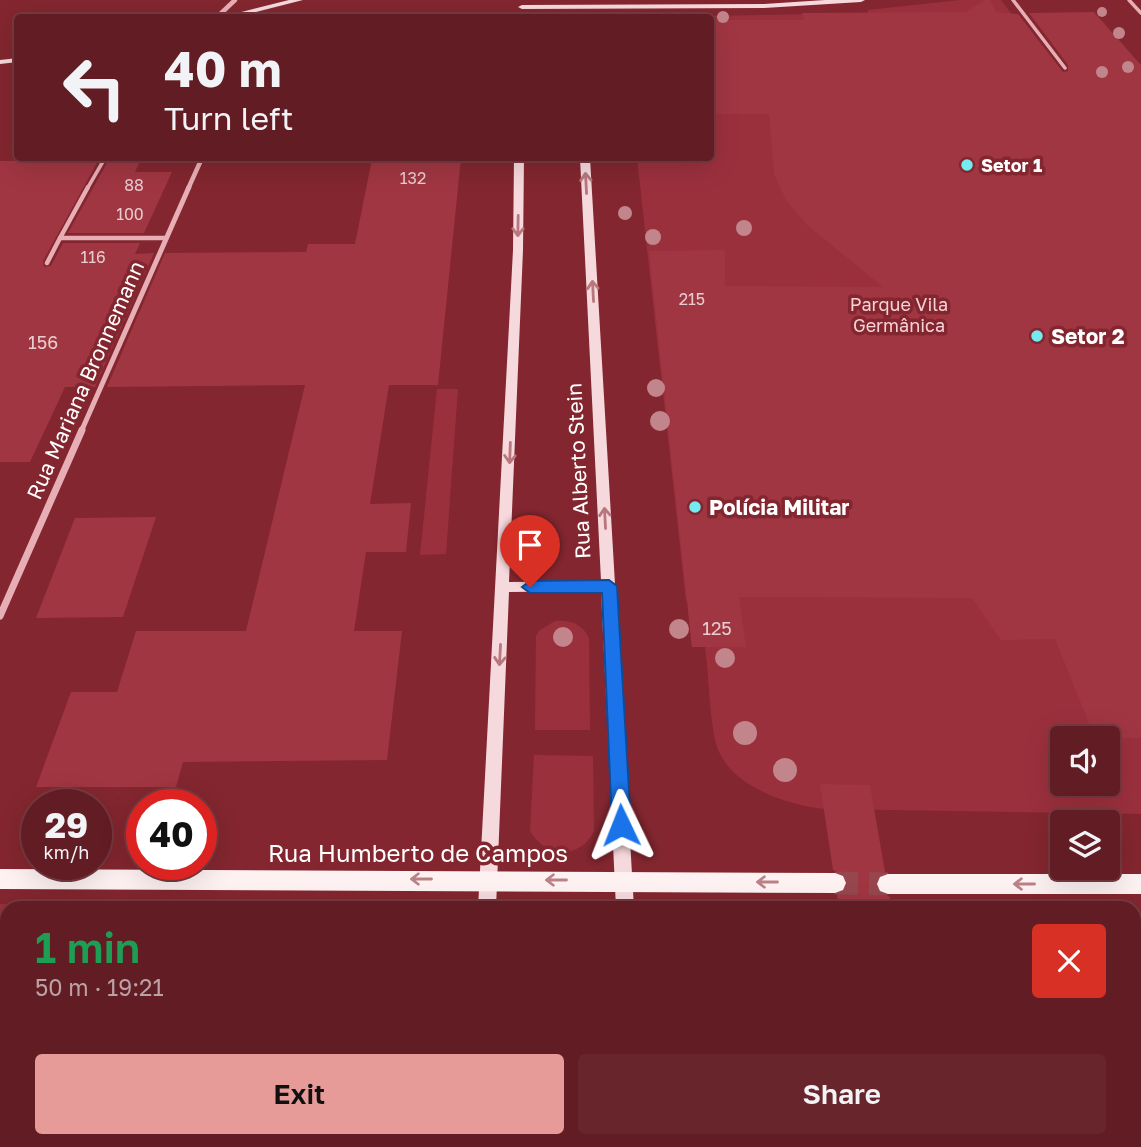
<!DOCTYPE html>
<html lang="en">
<head>
<meta charset="utf-8">
<style>
	body { margin:0; font-family:"Golos Text",sans-serif; background:#68252b; color:#f1f3f6; height:100vh; display:flex; flex-direction:column; font-size:26px; white-space:nowrap }
	* { box-sizing:border-box; margin:0 }
	p { font-size:23px; color:#bba1a6 }
	.icon { flex:none; width:38px; height:38px; fill:none; stroke:currentColor; stroke-width:2; stroke-linecap:round; stroke-linejoin:round }
	.map { position:relative; flex:1; overflow:hidden }
	.details { position:absolute; left:0px; top:901px; width:1141px; height:247px; display:flex; flex-direction:column; background:#621c23; border-radius:21px 21px 0 0; box-shadow:0 7px 28px #0002,0 0 0 2px #763a41 }
	.details>* { flex:none }
	.top-card { position:absolute; left:14px; top:14px; width:700px; height:147px; border-radius:7px; box-shadow:0 7px 28px #0002,0 0 0 2px #763a41; background:#621c23; color:#f1f3f6; overflow:hidden }
	.tools { position:absolute; left:1050px; top:726px; display:grid; gap:14px }
	.tools a { display:grid; place-items:center; width:70px; height:70px; border-radius:7px; background:#621c23; box-shadow:0 7px 28px #0002,0 0 0 2px #763a41; font-size:35px }
	.speed { position:absolute; left:21px; top:789px; display:flex; gap:14px; font-size:35px; font-weight:700; text-align:center }
	.speed>* { display:grid; place-content:center; width:91px; height:91px; border-radius:50%; background:#621c23; box-shadow:0 7px 28px #0002,0 0 0 2px #763a41; line-height:1 }
	.speed small { font-size:18px; font-weight:400 }
	.speed .limit { border:10px solid #d22; background:#fff; color:#111 }
	.pin { position:absolute; display:grid; place-items:center; width:60px; height:60px; color:#fff; margin:-72px -30px; border-radius:50% 50% 50% 0; rotate:-45deg; box-shadow:0 0 7px #0007 }
	.pin .icon { rotate:45deg }
	.me { position:absolute; width:77px; margin:-38px; rotate:358deg; stroke-linejoin:round; filter:drop-shadow(0 0 5px #0008) }
	.turn { display:flex; align-items:center; gap:24px; height:147px; padding:0 35px; font-size:32px }
	.turn .icon { width:91px; height:91px; stroke-width:2.5 }
	.turn b { display:block; font-size:49px; line-height:60px }
	.round { display:grid; place-items:center; flex:none; width:74px; height:74px; border-radius:7px; background:#68252b }
	.headline { display:flex; align-items:center; justify-content:space-between; height:119px; padding:0 35px }
	h1 { font-size:42px; font-weight:600; line-height:52px; color:#1e9e55 }
	.button { display:flex; gap:14px; margin-top:auto; padding:14px 35px }
	.button a { flex:1; height:80px; border-radius:7px; background:#e69b98; color:#111; font-size:28px; font-weight:600; line-height:80px; text-align:center }
	.button a+a { background:#68252b; color:#f1f3f6 }
	.map>svg:first-child { display:block }
	.green { fill:#9b303d; fill-rule:evenodd }
	.building { fill:#a03642 }
	.lines { fill:none; stroke-linecap:round; stroke-linejoin:round }
	.secondary-tunnel { stroke:#96474e; stroke-width:9; stroke-dasharray:9 4.5; stroke-linecap:butt }
	.primary-tunnel { stroke:#96474e; stroke-width:23; stroke-dasharray:23 11; stroke-linecap:butt }
	.lane-far1 { stroke:#e7afb5; stroke-width:3.5 }
	.lane { stroke:#e7afb5; stroke-width:4.5 }
	.street-far2 { stroke:#e7afb5; stroke-width:4.5 }
	.street-far1 { stroke:#e7afb5; stroke-width:5 }
	.street { stroke:#e7afb5; stroke-width:7 }
	.secondary { fill:#f6d9dc; fill-rule:evenodd }
	.primary { fill:#fef1f1; fill-rule:evenodd }
	.tree { fill:#c2858b }
	.oneway { stroke:#b7777d }
	.oneway2 { stroke:#ba8186 }
	.route { fill:#1a73e8; stroke:#114b97; stroke-width:2 }
	.poi-dot { fill:#74ebf1; stroke:#83262f; stroke-width:2.5 }
	.labels { text-anchor:middle; dominant-baseline:central; stroke-width:7; stroke-linejoin:round; paint-order:stroke }
	.far-number-label { font-size:16px; fill:#e7cdd0 }
	.far-poi-label { font-size:18px; font-weight:bold; fill:#fff; stroke:#83262f; text-anchor:start }
	.far-park-label { font-size:18px; fill:#f6d2d7; stroke:#83262f }
	.number-label { font-size:18px; fill:#e7cdd0 }
	.poi-label { font-size:21px; font-weight:bold; fill:#fff; stroke:#83262f; text-anchor:start }
	.street-label { font-size:21px; fill:#fff; stroke:#83262f }
	.near-street-label { font-size:24px; fill:#fff; stroke:#83262f }
</style>
</head>
<body>
<div class="map">
<svg width="1141" height="1147" viewBox="0 0 1141 1147">
	<rect width="100%" height="100%" fill="#83262f"/>
	<g class="green">
		<path d="M960,0H1001L1063,82H1141V814L824,809C784,804 725,785 715,740C709,710 709,677 705,647H692L688,610L702,609L701,601H686L637,158H710V18L648,17L868,13V10ZM1062,738H1108V784H1062Z"/>
		<path d="M437,389H458L446,554L420,555Z"/>
		<path d="M555,621C571,620 582,624 589,638L590,730H535L536,636L540,630Z"/>
		<path d="M534,755L593,756L594,831C580,860 545,858 530,831Z"/>
		<path d="M0,904L342,906V908H7V917H0Z"/>
	</g>
	<g class="building">
		<path d="M985,0H990L996,12L1018,14L1063,72L1068,71V65L1029,13L1094,12L1141,65V738H1095L1055,639L1001,640L972,598L739,597L746,647H692L649,251L725,250V286L883,287L807,225L786,200L774,174L769,114H710V20H804L802,13L966,12Z"/>
		<path d="M461,158L438,385H389L370,504L411,503L406,552H366L354,631H402L387,760L183,762L176,787H36L71,692H117L136,631H246L305,385L107,387L165,253L306,252L308,244H355L372,159Z"/>
		<path d="M0,161H98L43,261L44,267L51,266L63,243H140L135,254L154,253L95,387H65L30,462H0Z"/>
		<path d="M108,161H140L135,172H172L144,233H68Z"/>
		<path d="M156,517L123,617L36,618L75,518Z"/>
		<path d="M820,784L870,785L885,872L878,876L875,885L879,893L890,897L892,908H839L837,895L845,891L848,882L844,874L833,870Z"/>
	</g>
	<g class="lines">
		<path class="secondary-tunnel" d="M577,15V18"/>
		<path class="primary-tunnel" d="M835,883L888,884"/>
		<g class="lane-far1">
			<path d="M1013,0L1065,68"/>
			<path d="M1129,0L1141,13"/>
			<path d="M87,189L105,158"/>
		</g>
		<g class="lane">
			<path d="M88,187L60,238H166"/>
			<path d="M47,263L60,238"/>
		</g>
		<g class="street-far2">
			<path d="M216,18L235,0"/>
			<path d="M188,189L202,158"/>
		</g>
		<path class="street-far1" d="M81,432L189,187"/>
		<path class="street" d="M0,616L82,430"/>
		<g class="secondary">
			<path d="M289,0H303L233,18H218Z"/>
			<path d="M825,0H865L861,2L764,8L522,9L518,7L522,5L764,4Z"/>
			<path d="M18,58V62L0,64V60Z"/>
			<path d="M514,158H524L523,250L509,582L601,581L580,158H590L634,908H616L601,591L509,592L496,908H478L513,250Z"/>
			<path d="M462,1141H482L481,1147H461Z"/>
			<path d="M621,1141H641L642,1147H622Z"/>
		</g>
		<g class="primary">
			<path d="M0,869L835,873L843,876L846,883L843,890L835,893L0,889Z"/>
			<path d="M888,874H1141V894H888L880,891L877,884L880,877Z"/>
			<rect x="0" y="938" width="7" height="22"/>
			<rect x="1134" y="954" width="7" height="24"/>
		</g>
	</g>
	<g class="tree">
		<circle cx="1102" cy="12" r="5"/>
		<circle cx="723" cy="17" r="6"/>
		<circle cx="1119" cy="33" r="6"/>
		<circle cx="1128" cy="67" r="6"/>
		<circle cx="1102" cy="72" r="6"/>
		<circle cx="625" cy="213" r="7"/>
		<circle cx="744" cy="228" r="8"/>
		<circle cx="653" cy="237" r="8"/>
		<circle cx="656" cy="388" r="9"/>
		<circle cx="660" cy="421" r="10"/>
		<circle cx="679" cy="629" r="10"/>
		<circle cx="563" cy="637" r="10"/>
		<circle cx="725" cy="658" r="10"/>
		<circle cx="745" cy="733" r="12"/>
		<circle cx="785" cy="770" r="12"/>
	</g>
	<defs><path id="oneway-shaft" d="M-6 0H5M1.5-3L5.5 0L1.5 3" fill="none" stroke-width="1.6" stroke-linecap="round" stroke-linejoin="round" transform="scale(1.75)"/></defs>
	<g class="oneway">
		<use href="#oneway-shaft" transform="translate(586 183) rotate(-93)"/>
		<use href="#oneway-shaft" transform="translate(518 226) rotate(91)"/>
		<use href="#oneway-shaft" transform="translate(593 291) rotate(-93)"/>
		<use href="#oneway-shaft" transform="translate(510 453) rotate(92)"/>
		<use href="#oneway-shaft" transform="translate(605 518) rotate(-93)"/>
		<use href="#oneway-shaft" transform="translate(500 655) rotate(93)"/>
	</g>
	<g class="oneway2">
		<use href="#oneway-shaft" transform="translate(421 879) rotate(-180)"/>
		<use href="#oneway-shaft" transform="translate(556 880) rotate(-180)"/>
		<use href="#oneway-shaft" transform="translate(767 882) rotate(-180)"/>
		<use href="#oneway-shaft" transform="translate(1024 884) rotate(-180)"/>
	</g>
	<path class="route" d="M609,580L617,586L631,825L628,831L621,834L615,831L612,825L602,593H530L522,587L530,581Z"/>
	<g class="poi-dot">
		<circle cx="967" cy="165" r="7"/>
		<circle cx="1037" cy="336" r="7"/>
		<circle cx="695" cy="507" r="7"/>
	</g>
	<g class="labels">
		<g class="far-number-label">
			<text x="413" y="178">132</text>
			<text x="134" y="185">88</text>
			<text x="130" y="214">100</text>
			<text x="93" y="257">116</text>
			<text x="692" y="299">215</text>
		</g>
		<g class="far-poi-label">
			<text x="981" y="165">Setor 1</text>
		</g>
		<g class="far-park-label">
			<text x="899" y="304">Parque Vila<tspan x="899" dy="21">Germânica</tspan></text>
		</g>
		<g class="number-label">
			<text x="43" y="342">156</text>
			<text x="717" y="628">125</text>
		</g>
		<g class="poi-label">
			<text x="1051" y="336">Setor 2</text>
			<text x="709" y="507">Polícia Militar</text>
		</g>
		<g class="street-label">
			<text transform="translate(85 380) rotate(-66)">Rua Mariana Bronnemann</text>
			<text transform="translate(578 471) rotate(-93)">Rua Alberto Stein</text>
		</g>
		<g class="near-street-label">
			<text x="418" y="852">Rua Humberto de Campos</text>
		</g>
	</g>
</svg>
<div class="tools">
<a><svg class="icon" aria-label="sound" viewBox="0 0 24 24"><path d="M4 9h4l5-4v14l-5-4H4zM17 9q2 3 0 6"/></svg></a>
<a><svg class="icon" aria-label="layers" viewBox="0 0 24 24"><path d="M12 4l9 5-9 5-9-5zM3 14l9 5 9-5"/></svg></a>
</div>
<div class="speed"><div>29<small>km/h</small></div><div class="limit">40</div></div>
<div class="pin" style="left:530px;top:587px;background:#d93025"><svg class="icon" aria-label="arrive" viewBox="0 0 24 24"><path d="M6 21V4h12l-3 4 3 4H6"/></svg></div>
<svg class="me" style="left:621px;top:825px" viewBox="-20 -20 40 40"><path d="M0-17L14 15 0 8-14 15z" fill="#1a73e8" stroke="#fff" stroke-width="4"/></svg>
<div class="top-card">
<div class="turn"><svg class="icon" aria-label="left" viewBox="0 0 24 24"><path d="M17 20v-9H6M10 6l-5 5 5 5"/></svg><div><b>40 m</b>Turn left</div></div>
</div>
<section class="details">
<div class="headline"><div><h1>1 min</h1><p>50 m · 19:21</p></div><a class="round" style="background:#d93025;color:#fff"><svg class="icon" aria-label="close" viewBox="0 0 24 24"><path d="M6 6l12 12M18 6L6 18"/></svg></a></div>
<div class="button"><a>Exit</a><a>Share</a></div>
</section>
</div>
</body>
</html>
